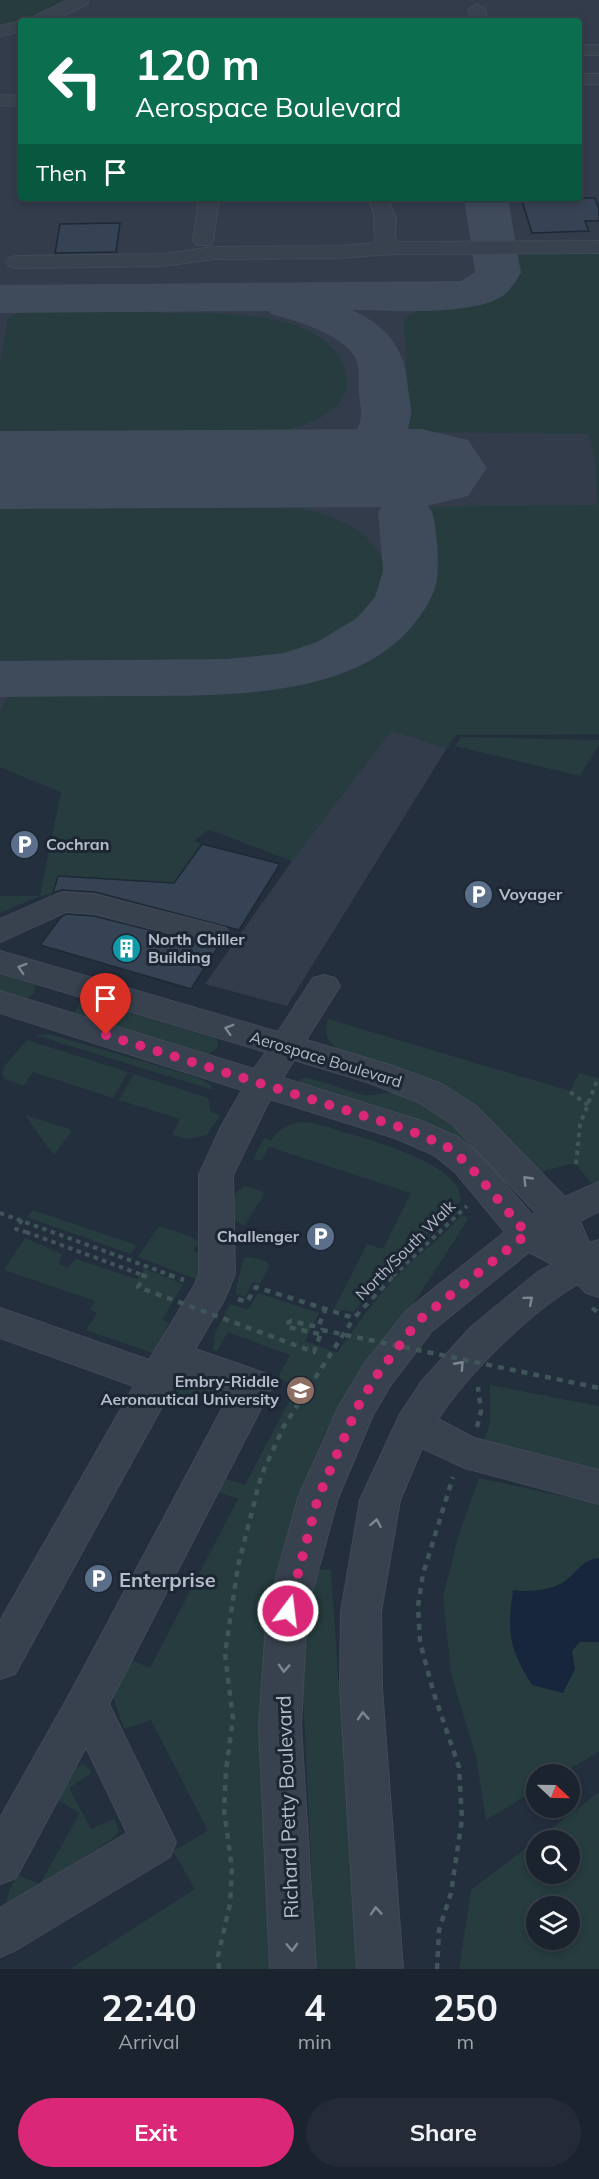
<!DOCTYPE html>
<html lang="en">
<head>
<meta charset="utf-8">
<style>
	body { margin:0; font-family:Mulish,sans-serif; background:#242b36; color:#f1f3f6; height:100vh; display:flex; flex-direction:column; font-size:22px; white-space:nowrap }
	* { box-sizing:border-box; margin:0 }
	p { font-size:20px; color:#a0a4aa }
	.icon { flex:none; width:33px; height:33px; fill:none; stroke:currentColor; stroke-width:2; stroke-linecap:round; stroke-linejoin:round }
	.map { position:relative; height:1969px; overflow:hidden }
	.details { display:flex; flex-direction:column; background:#1b232e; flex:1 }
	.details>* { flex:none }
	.top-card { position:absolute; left:18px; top:18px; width:564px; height:183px; border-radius:6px; box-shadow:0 3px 9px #0003,0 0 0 2px #39404a; background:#0b6e4f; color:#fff; overflow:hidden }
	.needle { width:39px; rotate:112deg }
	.tools { position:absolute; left:526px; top:1764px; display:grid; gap:12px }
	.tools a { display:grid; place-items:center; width:54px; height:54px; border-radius:50%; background:#1b232e; box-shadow:0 3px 9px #0003,0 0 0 2px #39404a; font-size:30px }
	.pin { position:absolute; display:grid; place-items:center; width:51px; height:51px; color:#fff; margin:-62px -26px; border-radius:50% 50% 50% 0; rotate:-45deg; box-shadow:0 0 6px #0007 }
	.pin .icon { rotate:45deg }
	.me { position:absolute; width:66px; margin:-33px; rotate:15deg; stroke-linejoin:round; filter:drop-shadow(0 0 4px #0008) }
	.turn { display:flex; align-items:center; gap:21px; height:126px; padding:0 18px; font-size:27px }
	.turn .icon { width:78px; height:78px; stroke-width:2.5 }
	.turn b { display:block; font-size:42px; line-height:51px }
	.then { display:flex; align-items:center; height:57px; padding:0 18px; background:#0003; gap:12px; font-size:22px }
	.eta { display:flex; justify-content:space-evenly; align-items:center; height:102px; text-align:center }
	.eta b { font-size:36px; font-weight:700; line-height:42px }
	.primary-button { display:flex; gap:12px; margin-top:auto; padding:12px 18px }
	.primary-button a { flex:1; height:69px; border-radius:36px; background:#db2777; color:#fff; font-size:24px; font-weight:700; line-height:69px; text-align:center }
	.primary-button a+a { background:#242b36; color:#f1f3f6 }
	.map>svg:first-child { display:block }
	.airport { fill:#323c4b; fill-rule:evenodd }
	.green { fill:#263c3f; fill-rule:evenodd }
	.water { fill:#17263c }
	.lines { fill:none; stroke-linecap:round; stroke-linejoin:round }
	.taxiway { fill:#3f4a5a; fill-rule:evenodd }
	.runway { fill:#3f4a5a; fill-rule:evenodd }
	.building { fill:#364354; stroke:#1f2835; stroke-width:1.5 }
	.minor-casing { stroke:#414a57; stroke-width:2 }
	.path-far1 { stroke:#3f5557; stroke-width:4; stroke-dasharray:4.5 4.5; stroke-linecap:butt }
	.path { stroke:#3f5557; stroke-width:4.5; stroke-dasharray:6 6; stroke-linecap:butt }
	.minor { fill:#38414e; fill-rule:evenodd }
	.path-bridge-far1 { stroke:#3f5557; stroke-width:4; stroke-dasharray:4.5 4.5; stroke-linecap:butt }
	.path-bridge { stroke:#3f5557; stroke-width:4.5; stroke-dasharray:6 6; stroke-linecap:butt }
	.oneway { stroke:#7c8592 }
	.route { stroke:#db2777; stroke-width:10; stroke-dasharray:0 18 }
	.labels { text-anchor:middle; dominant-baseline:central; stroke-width:6; stroke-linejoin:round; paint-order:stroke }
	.poi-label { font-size:16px; font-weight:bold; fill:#b4bcc9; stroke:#1d2633; text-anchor:start }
	.street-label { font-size:16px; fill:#b4bcc9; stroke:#1d2633 }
	.near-poi-label { font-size:20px; font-weight:bold; fill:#b4bcc9; stroke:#1d2633; text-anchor:start }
	.near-street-label { font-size:20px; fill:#b4bcc9; stroke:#1d2633 }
</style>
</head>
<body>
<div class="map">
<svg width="599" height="1969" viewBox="0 0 599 1969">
	<rect width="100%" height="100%" fill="#242f3e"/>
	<path class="airport" d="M0,0H599V734L455,735L287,1006L205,984L292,861L209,829L189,845L0,767ZM21,21H579V198H21Z"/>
	<g class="green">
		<path d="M0,0H71L27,21L0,26Z"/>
		<path d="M599,251V734L456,735L447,748L391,731L292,861L208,829L194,841L202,844L157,906L133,900L53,894L40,896L0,913V896H40L61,792L0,767V711L12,692L68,696L213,694L318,679L381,650L416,613L437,572L424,507L597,505L596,466L589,434L410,432L404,326L406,319C435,290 528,326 513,252Z"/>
		<path d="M21,311C69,308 118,311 166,313C210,314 256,312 297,326C318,334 335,346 344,366C347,375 349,384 345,393C334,418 300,427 276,432L8,436L0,434V363L8,319Z"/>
		<path d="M272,505C327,507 428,545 362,612C346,628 326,640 304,647C274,657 242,658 210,660C140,666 70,666 0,667V507Z"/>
		<path d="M461,737L599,740V745L580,776L455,746Z"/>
		<path d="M0,974L33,984L35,986L34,994L26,999L0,994Z"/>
		<path d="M91,1002L215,1038L218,1042L217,1048L206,1056L77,1016L75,1013L79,1004Z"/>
		<path d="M328,1019L570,1091L579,1073L599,1078V1181L592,1184L577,1165L569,1164L536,1174C519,1155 504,1131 484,1115C443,1080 391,1067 341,1051C327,1042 324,1035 328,1019Z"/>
		<path d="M49,1034L199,1078L211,1085L213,1090L35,1035Z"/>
		<path d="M27,1040L128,1072L113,1098L33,1072L24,1086L5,1079L2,1073L6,1064Z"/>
		<path d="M134,1074L208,1098L211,1112L220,1115L207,1135L188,1139L172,1135L180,1119L119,1100Z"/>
		<path d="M306,1077C325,1082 344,1090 363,1095C374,1097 381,1092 390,1093C417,1095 461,1131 479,1149L471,1153L298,1085L300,1079Z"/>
		<path d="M25,1115L69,1129L71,1132L54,1155Z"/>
		<path d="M299,1122L314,1123C349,1135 438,1154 457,1187C459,1190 460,1196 461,1200L452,1212L400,1261L353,1312L334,1309L367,1244L383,1249L411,1193L269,1147L261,1161L253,1159L264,1138L271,1140C279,1129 286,1126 299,1122Z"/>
		<path d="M245,1186L262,1191L264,1194L244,1226L233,1220C233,1206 230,1192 245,1186Z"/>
		<path d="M33,1210L136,1245L131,1254L27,1217Z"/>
		<path d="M461,1215L468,1217L467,1221L404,1318L364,1366L324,1434L303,1488L273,1969H70L195,1889L173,1851L208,1831L151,1720L124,1729L112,1693L129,1659L150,1668L238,1499L219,1492L218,1488L227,1479L245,1485L297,1386L278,1378L290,1355L228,1332L217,1351L213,1350L215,1334L230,1304L248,1310L258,1293L319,1313L305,1341L337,1353C356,1325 377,1297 400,1273C420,1253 443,1237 461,1215Z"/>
		<path d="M159,1226L192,1237L201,1245L194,1247V1252L203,1253L199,1280L138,1257Z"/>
		<path d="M25,1238L62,1254L59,1264L67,1268L76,1259L137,1279L145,1269L183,1284L162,1320L169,1323L153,1353L86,1330L97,1313L90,1310L95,1301L4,1270Z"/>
		<path d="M246,1257L264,1260L270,1265L260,1284L253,1282L245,1297L235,1293L243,1259Z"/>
		<path d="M195,1379L219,1387L224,1393L223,1398L218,1401L197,1394L190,1403L177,1398L174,1395L184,1380Z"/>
		<path d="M490,1385L599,1406V1476L480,1450L490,1424Z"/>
		<path d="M479,1478L599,1504V1752L560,1774H537V1789L486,1820L476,1756L451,1674L443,1597L459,1534Z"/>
		<path d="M317,1569L331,1570L358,1969H316L302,1673L306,1612Z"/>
		<path d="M83,1764L91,1770L90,1774L69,1788L91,1829L114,1819L119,1831L115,1837L12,1903L7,1902C7,1893 12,1881 20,1876L40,1884L80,1813L57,1800L73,1770Z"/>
		<path d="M599,1792V1969H459L471,1890ZM537,1840H570V1874H537ZM537,1906H570V1940H537Z"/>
	</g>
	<path class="water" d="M599,1558V1642H580L572,1651L575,1669L563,1693L532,1685C509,1648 507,1633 513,1590C529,1592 546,1591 560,1584C576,1576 580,1560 599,1558Z"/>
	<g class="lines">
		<g class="taxiway">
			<path d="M464,198H508L521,273C516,281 511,289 504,295C474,317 390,310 352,310C388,327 405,348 408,388C409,398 413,409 410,420C403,454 368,468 338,476C315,482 301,485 279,479L271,468L279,457C303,451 338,451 356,430C364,420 360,405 359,394C358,383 360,372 357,362C349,336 294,320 271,314L269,311L0,313V285L461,281L475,272Z"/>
			<path d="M405,496L424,501C426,504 430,508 432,512C437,526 440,569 436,584C433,596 427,606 420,616C360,703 216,695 123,696C82,696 41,697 0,697V661L227,659L284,653L317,642L357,618L375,597L383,571L378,512L386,501Z"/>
		</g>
		<path class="runway" d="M422,429L468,440L487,468L468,496L422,507L0,509V431Z"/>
	</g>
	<g class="building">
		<path d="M521,198H595L599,209V221H585L589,231L532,233Z"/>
		<path d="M120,223L116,252L55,253L60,224Z"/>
		<path d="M202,844L280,864L239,930L95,892L62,890L53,893L58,876L174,883Z"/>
		<path d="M66,914L94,916L218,947L191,989L40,945L61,917Z"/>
	</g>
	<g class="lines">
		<defs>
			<g id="minor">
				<path d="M68,0H89L87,4L52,21H31L33,17Z"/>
				<path d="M477,4L485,9L487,21H471L469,9Z"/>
				<path d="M21,21V31L0,36V26Z"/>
				<rect x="579" y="45" width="20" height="10"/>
				<rect x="579" y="74" width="20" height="10"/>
				<path d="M0,95L21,96V106L0,105Z"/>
				<path d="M199,198H219L213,241L210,245H196L193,241Z"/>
				<path d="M366,198H387L396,218L395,238L399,242L599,241V253L394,254L338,258L214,259L163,266L16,268L9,266L6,262L9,258L16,256L163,254L214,247L338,246L377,243C370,227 381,218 366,198Z"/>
				<path d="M62,892L94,894L215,925L226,928L230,935L226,942L215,945L94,914L66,912L0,942V919Z"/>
				<path d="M0,951L278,1032L313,978L324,975L335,978L340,986L306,1040L390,1065L442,1084L476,1106L565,1197L599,1182V1211L580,1221L589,1243L599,1240V1297L586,1293L578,1284C530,1312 468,1373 438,1419L474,1438L599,1470V1504L465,1468L422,1448L400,1500L381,1612L382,1688L403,1969H357L340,1688L341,1612L360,1500L400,1414L422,1381L471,1327L538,1272L552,1264L529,1252L432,1331L390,1386L373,1415L338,1498L307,1611L301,1726L316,1969H270L259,1726L267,1611L298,1498L338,1408L364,1364L406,1311L505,1232L456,1173L434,1155L395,1138L270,1099L233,1175L235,1274L224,1300L195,1349L267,1374L273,1385L109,1704L176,1842L170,1857L16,1950L0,1957V1908L127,1833L86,1747L16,1878L0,1884V1818L72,1690L231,1392L180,1374L15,1674L0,1679V1621L134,1386L0,1338V1308L149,1360L194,1286L199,1274V1175L221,1127L242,1090L0,1013V991L254,1069L266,1052L0,973ZM294,1060L367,1082L418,1102L452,1124L536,1213L532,1215L480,1155L458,1137L419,1120L283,1078Z"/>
			</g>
		</defs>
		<use href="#minor" class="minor-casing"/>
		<g class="path-far1">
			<path d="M570,1092L588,1105"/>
			<path d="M576,1164L580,1125L598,1078"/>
			<path d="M0,1213L173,1276"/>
			<path d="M22,1220L16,1229L26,1232"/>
			<path d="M393,1276L467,1206"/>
		</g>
		<g class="path">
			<path d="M169,1275L184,1280"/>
			<path d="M238,1299L247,1302L256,1287L354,1318L394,1275"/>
			<path d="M592,1308L599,1313"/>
			<path d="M319,1334L288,1327L286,1324L291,1321L318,1327L325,1311"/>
			<path d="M477,1427L481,1411L478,1387"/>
			<path d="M219,1969L218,1956L230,1904L232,1869L224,1810L226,1770L233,1719L225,1654L238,1566L261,1476L284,1426L354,1318"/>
			<path d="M437,1969L439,1930L451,1893L462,1819L459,1767L434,1694L420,1642L418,1606L423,1574L453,1477"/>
		</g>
		<use href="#minor" class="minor"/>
		<path class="path-bridge-far1" d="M26,1232L145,1276"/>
		<path class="path-bridge" d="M141,1275L145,1276L138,1287L314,1352L322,1330L599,1388"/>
	</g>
	<defs><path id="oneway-chevron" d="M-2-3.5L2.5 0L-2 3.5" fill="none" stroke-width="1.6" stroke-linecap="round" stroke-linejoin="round" transform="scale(1.5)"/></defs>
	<g class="oneway">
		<use href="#oneway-chevron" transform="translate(22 968) rotate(-162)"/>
		<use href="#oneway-chevron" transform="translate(229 1029) rotate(-164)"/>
		<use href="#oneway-chevron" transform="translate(527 1180) rotate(-134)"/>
		<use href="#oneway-chevron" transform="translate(529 1300) rotate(-40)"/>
		<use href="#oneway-chevron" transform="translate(460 1365) rotate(-48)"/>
		<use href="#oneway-chevron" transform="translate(376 1523) rotate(-80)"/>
		<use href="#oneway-chevron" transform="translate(284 1668) rotate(94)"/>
		<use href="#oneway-chevron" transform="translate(363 1716) rotate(-94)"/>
		<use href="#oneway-chevron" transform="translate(376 1911) rotate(-94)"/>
		<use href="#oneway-chevron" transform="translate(292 1947) rotate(87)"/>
	</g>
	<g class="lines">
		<path class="route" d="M106,1035L406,1129L446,1146L468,1164L527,1234L418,1321L377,1375L357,1408L318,1498L288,1611"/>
	</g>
	<defs>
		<symbol id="parking-disc" viewBox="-11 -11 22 22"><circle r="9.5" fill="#5c6f8a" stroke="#1d2633"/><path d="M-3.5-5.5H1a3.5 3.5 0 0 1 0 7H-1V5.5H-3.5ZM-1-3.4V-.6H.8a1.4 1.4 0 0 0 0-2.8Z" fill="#fff"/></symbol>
		<symbol id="building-disc" viewBox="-11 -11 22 22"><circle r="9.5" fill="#0f9aa8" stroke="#1d2633"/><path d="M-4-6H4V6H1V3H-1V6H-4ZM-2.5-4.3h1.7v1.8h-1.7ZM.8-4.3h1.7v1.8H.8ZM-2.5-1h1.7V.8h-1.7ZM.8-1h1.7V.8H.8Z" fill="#fff"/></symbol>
		<symbol id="university-disc" viewBox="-11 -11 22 22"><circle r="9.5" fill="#8d6e63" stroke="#1d2633"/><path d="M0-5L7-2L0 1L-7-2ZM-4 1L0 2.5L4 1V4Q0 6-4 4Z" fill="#fff"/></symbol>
	</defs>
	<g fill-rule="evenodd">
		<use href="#parking-disc" x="8" y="828" width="33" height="33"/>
		<use href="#parking-disc" x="462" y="878" width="33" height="33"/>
		<use href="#building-disc" x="110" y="932" width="33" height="33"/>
		<use href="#parking-disc" x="304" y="1220" width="33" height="33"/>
		<use href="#university-disc" x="284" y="1374" width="33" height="33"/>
		<use href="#parking-disc" x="82" y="1562" width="33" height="33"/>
	</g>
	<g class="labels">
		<g class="poi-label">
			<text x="46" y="844">Cochran</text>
			<text x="499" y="894">Voyager</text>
			<text x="148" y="939">North Chiller<tspan x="148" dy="18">Building</tspan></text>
			<text x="299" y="1236" text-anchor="end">Challenger</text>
			<text x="279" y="1381" text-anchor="end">Embry-Riddle<tspan x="279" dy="18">Aeronautical University</tspan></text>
		</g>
		<g class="street-label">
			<text transform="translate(326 1059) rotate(17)">Aerospace Boulevard</text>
			<text transform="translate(405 1250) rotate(-45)">North/South Walk</text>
		</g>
		<g class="near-poi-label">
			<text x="119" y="1579">Enterprise</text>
		</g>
		<g class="near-street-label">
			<text transform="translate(287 1807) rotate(-92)">Richard Petty Boulevard</text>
		</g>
	</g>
</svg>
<div class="tools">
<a><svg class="needle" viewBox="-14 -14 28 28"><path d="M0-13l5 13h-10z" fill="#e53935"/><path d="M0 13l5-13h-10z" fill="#a0a4aa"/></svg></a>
<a><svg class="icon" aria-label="search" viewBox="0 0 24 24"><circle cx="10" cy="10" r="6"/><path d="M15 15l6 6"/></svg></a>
<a><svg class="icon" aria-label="layers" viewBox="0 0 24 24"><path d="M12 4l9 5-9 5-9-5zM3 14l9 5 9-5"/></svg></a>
</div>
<div class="pin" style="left:106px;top:1035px;background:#d93025"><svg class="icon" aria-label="arrive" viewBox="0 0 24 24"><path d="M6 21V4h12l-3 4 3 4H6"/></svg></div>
<svg class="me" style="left:288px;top:1611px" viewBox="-20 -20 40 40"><circle r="17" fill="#db2777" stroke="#fff" stroke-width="3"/><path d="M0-11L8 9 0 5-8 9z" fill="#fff"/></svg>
<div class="top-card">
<div class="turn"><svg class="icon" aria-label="left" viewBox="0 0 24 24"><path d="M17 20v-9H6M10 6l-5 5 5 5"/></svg><div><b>120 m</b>Aerospace Boulevard</div></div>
<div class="then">Then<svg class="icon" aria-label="arrive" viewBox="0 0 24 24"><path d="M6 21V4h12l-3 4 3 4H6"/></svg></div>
</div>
</div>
<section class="details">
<div class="eta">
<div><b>22:40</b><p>Arrival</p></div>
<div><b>4</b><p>min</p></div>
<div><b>250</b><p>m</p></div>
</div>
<div class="primary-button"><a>Exit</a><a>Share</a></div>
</section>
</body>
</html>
